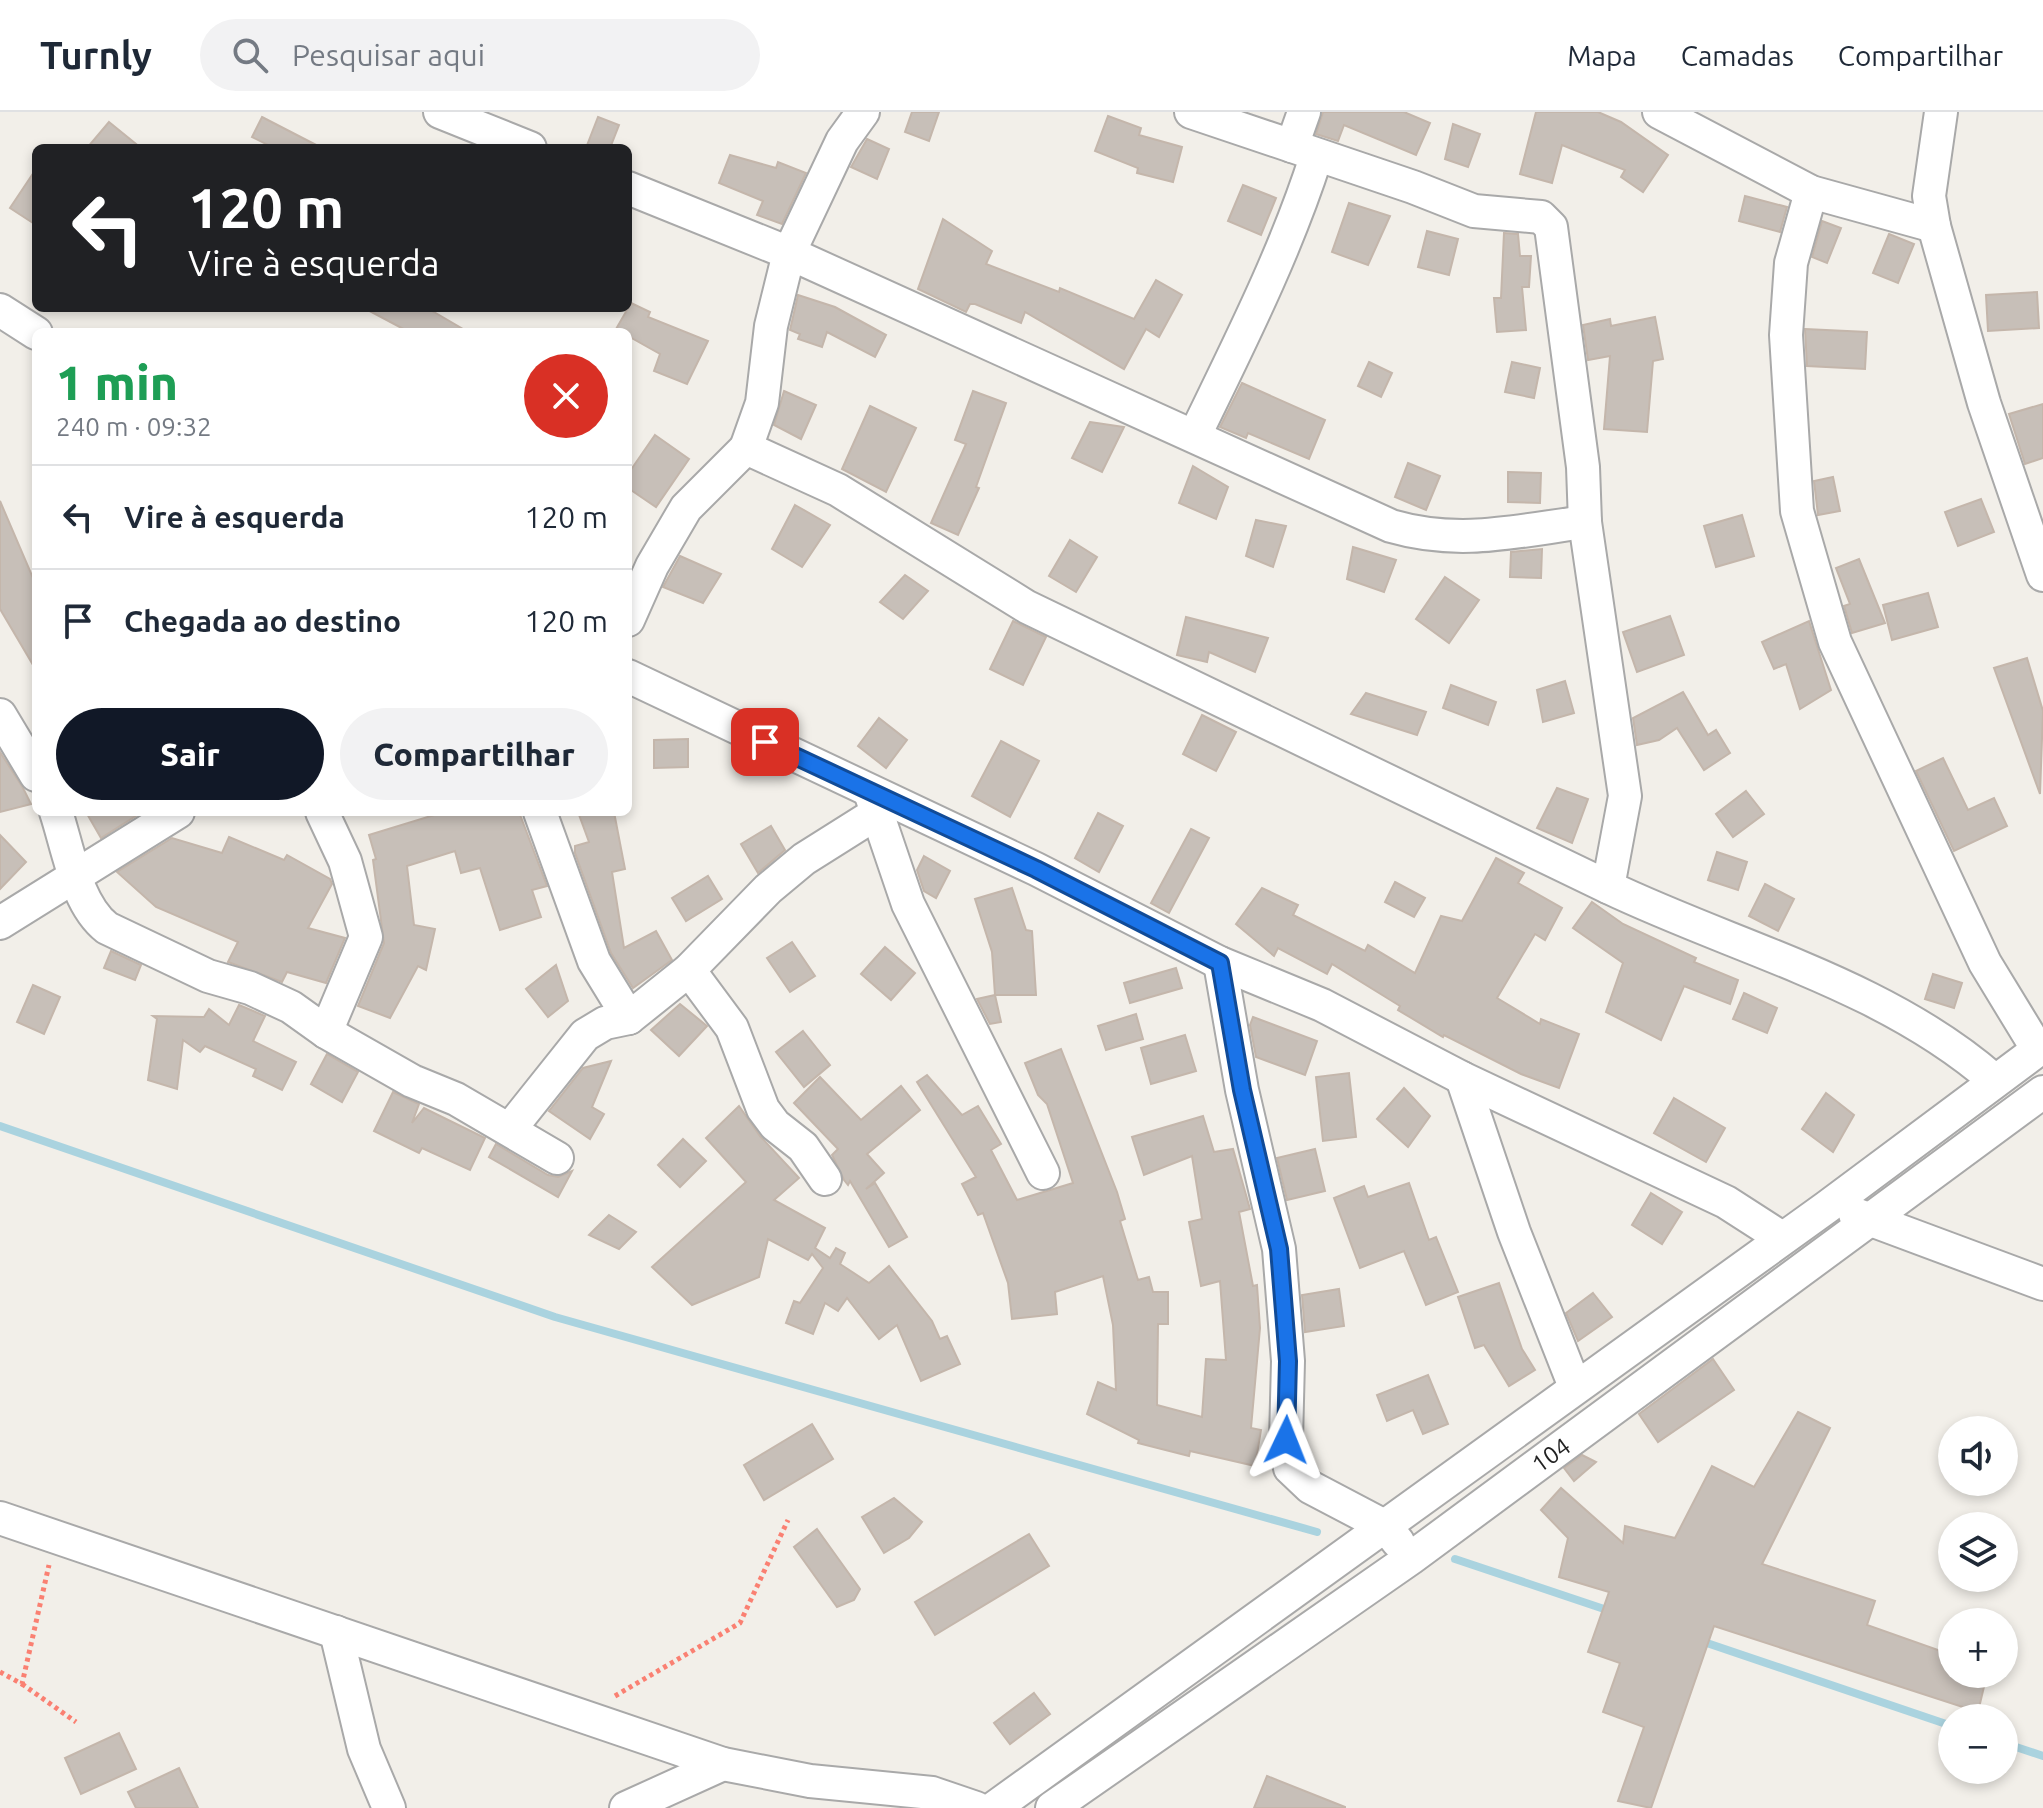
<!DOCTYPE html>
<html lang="pt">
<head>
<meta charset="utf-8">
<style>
	body { margin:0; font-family:Ubuntu,sans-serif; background:#f2f2f3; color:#1f2937; height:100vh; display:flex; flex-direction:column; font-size:30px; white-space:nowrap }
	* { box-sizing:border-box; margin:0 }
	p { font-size:26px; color:#747a83 }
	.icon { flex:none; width:44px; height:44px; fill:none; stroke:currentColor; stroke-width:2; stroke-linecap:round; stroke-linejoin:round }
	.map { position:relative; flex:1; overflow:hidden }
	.side { position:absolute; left:32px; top:216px; width:600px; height:488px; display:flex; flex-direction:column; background:#fff; border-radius:12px; box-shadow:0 4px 12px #0003 }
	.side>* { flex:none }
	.hud { position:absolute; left:32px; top:32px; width:600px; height:168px; border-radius:12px; box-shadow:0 4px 12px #0003; background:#202124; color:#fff; overflow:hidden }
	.controls { position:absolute; left:1938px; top:1304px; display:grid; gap:16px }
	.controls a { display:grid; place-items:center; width:80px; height:80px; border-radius:50%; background:#fff; box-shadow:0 4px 12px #0003; font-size:40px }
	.pin { position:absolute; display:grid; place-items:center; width:68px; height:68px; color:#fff; margin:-34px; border-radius:16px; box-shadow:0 4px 12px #0006 }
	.me { position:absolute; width:88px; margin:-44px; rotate:2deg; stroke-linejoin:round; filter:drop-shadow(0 0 6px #0008) }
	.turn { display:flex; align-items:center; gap:28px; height:168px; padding:0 24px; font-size:36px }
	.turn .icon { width:104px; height:104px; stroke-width:2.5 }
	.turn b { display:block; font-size:56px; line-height:68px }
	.round { display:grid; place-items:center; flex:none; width:84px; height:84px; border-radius:42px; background:#f2f2f3 }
	.overview { display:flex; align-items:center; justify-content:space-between; height:136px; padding:0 24px }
	h1 { font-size:48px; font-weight:800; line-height:60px; color:#1e9e55 }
	.action { display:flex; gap:16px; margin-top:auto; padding:16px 24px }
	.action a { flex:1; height:92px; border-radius:48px; background:#111827; color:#fff; font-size:32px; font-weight:800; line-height:92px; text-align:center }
	.action a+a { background:#f2f2f3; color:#1f2937 }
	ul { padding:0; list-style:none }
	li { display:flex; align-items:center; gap:24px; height:104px; padding:0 24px; border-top:2px solid #e0e1e3 }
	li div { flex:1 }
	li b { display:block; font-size:30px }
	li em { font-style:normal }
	header { display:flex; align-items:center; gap:48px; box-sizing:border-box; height:112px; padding:0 40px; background:#fff; border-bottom:2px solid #e0e1e3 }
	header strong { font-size:38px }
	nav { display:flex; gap:44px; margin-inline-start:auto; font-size:28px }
	.search { width:560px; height:72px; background:#f2f2f3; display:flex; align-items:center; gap:20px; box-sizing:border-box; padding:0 28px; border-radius:44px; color:#747a83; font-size:30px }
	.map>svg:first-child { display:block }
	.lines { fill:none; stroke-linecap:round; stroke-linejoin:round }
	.stream { stroke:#aad3df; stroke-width:8 }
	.building { fill:#c7bfb8; stroke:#c4b6ab; stroke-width:2 }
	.minor-casing { stroke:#a9a9a9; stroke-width:36 }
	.path { stroke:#fa8072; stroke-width:5; stroke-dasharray:4 4; stroke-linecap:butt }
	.minor { stroke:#fff; stroke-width:32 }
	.route-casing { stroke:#114b97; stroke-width:20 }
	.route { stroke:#1a73e8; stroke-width:14 }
	.labels { text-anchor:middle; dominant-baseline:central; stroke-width:7; stroke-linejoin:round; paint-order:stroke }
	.street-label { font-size:24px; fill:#222; stroke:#fff }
</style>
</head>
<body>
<header>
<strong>Turnly</strong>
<div class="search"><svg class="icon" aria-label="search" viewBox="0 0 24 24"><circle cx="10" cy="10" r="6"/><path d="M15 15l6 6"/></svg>Pesquisar aqui</div>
<nav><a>Mapa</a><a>Camadas</a><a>Compartilhar</a></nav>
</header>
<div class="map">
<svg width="2043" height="1696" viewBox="0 0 2043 1696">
	<rect width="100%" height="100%" fill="#f2efe9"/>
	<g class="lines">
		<g class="stream">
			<path d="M0,1014L555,1205L1317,1420"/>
			<path d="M1455,1447L1613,1500"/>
			<path d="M1698,1528L1952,1614"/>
			<path d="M2004,1631L2043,1644"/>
		</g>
	</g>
	<g class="building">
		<path d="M912,0H939L929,29L905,20Z"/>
		<path d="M1323,0H1404L1430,11L1416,43L1344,13L1338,29L1316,22Z"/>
		<path d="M1536,0H1598L1621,10L1668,43L1643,80L1621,65L1625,58L1562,33L1552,71L1520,62Z"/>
		<path d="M1108,4L1141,16L1139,23L1182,35L1173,70L1137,61L1138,56L1095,39Z"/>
		<path d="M262,5L322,36H274L252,25Z"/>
		<path d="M598,5L619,13L610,36H586Z"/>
		<path d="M109,10L141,36H87Z"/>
		<path d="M1453,12L1480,22L1468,55L1445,47Z"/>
		<path d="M867,27L889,37L877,67L851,55Z"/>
		<path d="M730,43L776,56L778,50L806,61L782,112L757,103L763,89L719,71Z"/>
		<path d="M36,57V113L10,96Z"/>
		<path d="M1243,73L1276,86L1261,123L1228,109Z"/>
		<path d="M1745,84L1787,95L1780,120L1739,109Z"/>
		<path d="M1349,91L1390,104L1368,153L1332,140Z"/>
		<path d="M943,107L992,139L986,152L1059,180L1060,176L1134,207L1156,168L1182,183L1159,225L1146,217L1124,257L1025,200L1021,211L975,192H970L966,200L918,177Z"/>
		<path d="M1822,109L1841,116L1827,151L1812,145Z"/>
		<path d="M1427,119L1458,127L1449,163L1418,155Z"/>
		<path d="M1504,121L1518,122L1520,144H1531L1529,175H1522L1526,218L1497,220L1494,186H1501Z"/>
		<path d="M1889,122L1914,132L1898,171L1873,161Z"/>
		<path d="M2037,180L2039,216L1988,219L1986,183Z"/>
		<path d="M798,183L835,195L886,223L875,245L827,220L822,235L798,227L800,222L790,218Z"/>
		<path d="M631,191L650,200L648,205L708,229L687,272L654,259L660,242L628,224V220L616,217Z"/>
		<path d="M364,196H427L468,220H409Z"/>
		<path d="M1655,205L1663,247L1653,249L1647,320L1604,317L1610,244L1588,248L1583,213L1610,207L1611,214Z"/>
		<path d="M1805,217L1867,220L1865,257L1807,254Z"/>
		<path d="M1369,250L1392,261L1381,285L1358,274Z"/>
		<path d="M1512,250L1540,256L1534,286L1505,280Z"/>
		<path d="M1242,271L1325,308L1309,347L1248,321L1246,326L1220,315Z"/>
		<path d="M784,279L816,293L801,327L774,313Z"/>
		<path d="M973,279L1006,291L976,375L979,376L958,423L931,411L966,332L955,328Z"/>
		<path d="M2043,292V346L2025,352L2009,302Z"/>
		<path d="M870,294L916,316L886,380L842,357Z"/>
		<path d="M1090,310L1124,315L1102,360L1072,346Z"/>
		<path d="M655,323L689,347L656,395L628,376V362Z"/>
		<path d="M1408,351L1440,364L1426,398L1395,385Z"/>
		<path d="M1193,354L1228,375L1216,407L1179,391Z"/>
		<path d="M1508,360L1541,361L1540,391L1508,390Z"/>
		<path d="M1833,365L1840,399L1818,403L1814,369Z"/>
		<path d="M1981,387L1994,420L1958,434L1945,400Z"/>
		<path d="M0,389L36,473V558L0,497Z"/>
		<path d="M795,393L830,413L802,455L772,437Z"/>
		<path d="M1742,403L1754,444L1716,455L1704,414Z"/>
		<path d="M1256,408L1286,414L1273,455L1246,444Z"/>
		<path d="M1070,428L1097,445L1076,480L1049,464Z"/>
		<path d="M1353,435L1396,448L1384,480L1347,467Z"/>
		<path d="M1542,437L1541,466L1510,465L1511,440Z"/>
		<path d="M680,444L721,462L703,491L663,475Z"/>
		<path d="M1859,447L1885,511L1852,521L1844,494L1850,492L1836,456Z"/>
		<path d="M905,463L928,479L903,507L880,490Z"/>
		<path d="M1445,465L1479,488L1449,531L1416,507Z"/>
		<path d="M1928,481L1938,515L1892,528L1883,493Z"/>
		<path d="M1670,504L1684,543L1637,560L1623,520Z"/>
		<path d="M1186,505L1268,526L1255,560L1209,540L1207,550L1177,543Z"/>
		<path d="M1013,509L1046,525L1023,573L990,557Z"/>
		<path d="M1809,509L1831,578L1800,597L1786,552L1774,557L1762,530Z"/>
		<path d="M2027,546L2043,599L2040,682L1994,556Z"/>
		<path d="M1565,569L1574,601L1543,610L1537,578Z"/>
		<path d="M1451,573L1496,590L1488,613L1443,596Z"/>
		<path d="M1683,580L1708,623L1716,618L1730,641L1704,658L1677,616L1659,628L1637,633L1633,606Z"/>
		<path d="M1366,581L1426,600L1417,623L1351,602Z"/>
		<path d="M1202,603L1236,620L1216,659L1183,642Z"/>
		<path d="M879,606L907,628L886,656L858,634Z"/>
		<path d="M688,627V655L654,656V628Z"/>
		<path d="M1001,629L1039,649L1010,705L972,684Z"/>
		<path d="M0,640L23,676L31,692L0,700Z"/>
		<path d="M1943,646L1968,698L1994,686L2007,714L1954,739L1916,659Z"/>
		<path d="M1557,676L1588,687L1572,731L1537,716Z"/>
		<path d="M1746,679L1764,702L1733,725L1716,702Z"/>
		<path d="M86,700H142L101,726Z"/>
		<path d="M444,700H519L547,774L532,778L541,805L500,818L480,756L461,761L455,739L407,754L414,813L435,817L426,858L418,854L390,906L358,894L384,831L373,748L376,747L369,723Z"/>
		<path d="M578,700H614L625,757L612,760L624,836L656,819L672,848L633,876L611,841L575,741V734L589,730Z"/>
		<path d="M1098,701L1123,714L1099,760L1075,746Z"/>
		<path d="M771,714L785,738L758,761L741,732Z"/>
		<path d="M1191,717L1209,726L1169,801L1151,791Z"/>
		<path d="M0,723L26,750L0,777Z"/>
		<path d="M229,725L284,748L287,743L330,767L332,772L308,816L345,826L326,871L287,860L282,870L228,850L238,830L156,795L117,760L172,726L222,741Z"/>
		<path d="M1717,740L1747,750L1738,778L1708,768Z"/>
		<path d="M924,744L950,759L936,786L924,779L917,758Z"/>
		<path d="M1496,746L1524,761L1518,771L1562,796L1545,828L1535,822L1497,886L1540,912L1541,907L1579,922L1559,976L1521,962L1444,923L1443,925L1398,898L1400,894L1332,852L1327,862L1278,836L1274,844L1236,812L1262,776L1298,793L1293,803L1365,839L1368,833L1415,861L1441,804L1462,809Z"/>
		<path d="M708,764L722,787L686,809L672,786Z"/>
		<path d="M1395,770L1425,786L1414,805L1385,790Z"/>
		<path d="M1765,772L1794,787L1778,819L1749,804Z"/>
		<path d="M1012,776L1026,818L1032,819L1036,883H995L992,840L975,787Z"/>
		<path d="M1592,790L1623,812L1696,846L1694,850L1738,868L1730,892L1684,874L1661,928L1606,900L1623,851L1573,816Z"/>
		<path d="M792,830L815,864L790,880L767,846Z"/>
		<path d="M885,835L915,861L891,888L861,862Z"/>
		<path d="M111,839L141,853L135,868L104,856Z"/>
		<path d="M556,853L568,889L548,905L526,877Z"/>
		<path d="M1176,856L1182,876L1130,891L1124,871Z"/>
		<path d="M1933,862L1962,871L1954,896L1925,887Z"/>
		<path d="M33,873L60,885L44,922L17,910Z"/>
		<path d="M1744,881L1777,896L1767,921L1733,907Z"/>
		<path d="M995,883L1001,910L990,912L977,887Z"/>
		<path d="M680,892L707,914L679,944L651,918Z"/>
		<path d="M239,893L265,904L253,929L296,950L282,978L253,964L256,957L205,934L200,940L183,928L177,977L148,968L157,907L153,904L204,905L209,897L229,913Z"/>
		<path d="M1136,902L1143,927L1106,938L1098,914Z"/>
		<path d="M1253,905L1317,929L1305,963L1256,945L1250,913Z"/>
		<path d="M803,919L830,953L804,975L776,940Z"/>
		<path d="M1185,923L1196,959L1151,972L1141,936Z"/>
		<path d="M1061,937L1117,1080L1125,1107L1120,1109L1138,1168L1149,1165L1153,1180H1168V1212H1158L1157,1293L1202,1305L1206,1247L1226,1248L1220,1169L1201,1174L1189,1110L1202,1107L1192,1044L1144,1063L1132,1025L1203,1004L1214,1040L1233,1037L1250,1097L1239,1100L1253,1174L1257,1173L1260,1216L1251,1316L1261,1318L1255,1354L1190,1339L1189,1344L1138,1331L1139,1328L1087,1302L1098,1270L1116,1278L1113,1213L1103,1164L1055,1180L1057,1202L1012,1207L1008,1171L983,1101L978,1103L962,1072L976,1065L917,970L927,963L962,1003L978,994L1001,1032L991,1038L1017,1088L1073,1071L1047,992L1038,983L1025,951Z"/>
		<path d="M327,942L358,960L342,990L311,972Z"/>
		<path d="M611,949L592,995L604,1002L590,1027L549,999L583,956Z"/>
		<path d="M1349,961L1356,1025L1323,1029L1316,965Z"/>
		<path d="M820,965L861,1008L901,974L920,998L867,1042L884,1061L866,1077L875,1071L907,1125L889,1135L850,1069L848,1073L844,1068L832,1043L838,1037L794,991Z"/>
		<path d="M1404,976L1430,1004L1408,1035L1377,1007Z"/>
		<path d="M393,980L419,992L412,1011L424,996L485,1026L470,1058L422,1036L419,1041L374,1019Z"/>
		<path d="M1826,981L1854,1003L1833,1040L1802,1017Z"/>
		<path d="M1674,986L1725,1016L1706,1050L1654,1021Z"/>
		<path d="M739,994L760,1024L799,1066L774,1088L825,1116L815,1136L830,1146L836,1136L845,1141L840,1152L869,1171L889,1154L932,1209L940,1227L947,1224L960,1252L921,1269L897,1213L879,1227L847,1186L838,1199L825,1191L813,1222L786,1211L794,1189L800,1191L823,1156L812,1142L808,1148L768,1127L759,1165L692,1193L652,1155L746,1070L706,1026Z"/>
		<path d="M683,1027L706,1049L680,1075L658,1053Z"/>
		<path d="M496,1032L548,1063L558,1065L572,1059L558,1085L489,1045Z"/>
		<path d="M1315,1037L1325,1079L1287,1088L1277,1046Z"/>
		<path d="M1409,1071L1429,1128L1436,1125L1458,1180L1426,1193L1404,1139L1360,1156L1334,1086L1364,1074L1368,1085Z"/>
		<path d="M1651,1081L1682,1100L1662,1132L1632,1113Z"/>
		<path d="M609,1103L636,1120L619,1137L589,1123Z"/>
		<path d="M1499,1171L1522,1237L1535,1258L1509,1274L1484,1233L1475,1236L1458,1185Z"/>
		<path d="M1339,1177L1344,1214L1305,1220L1302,1183Z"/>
		<path d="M1593,1181L1612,1205L1578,1229L1566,1201Z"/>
		<path d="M1713,1247L1734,1278L1658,1330L1639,1302Z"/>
		<path d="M1428,1263L1448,1312L1423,1322L1413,1298L1387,1309L1377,1283Z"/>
		<path d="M1798,1300L1830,1316L1762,1452L1875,1489L1867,1513L1952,1543V1562H1987L1978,1600L1714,1514L1651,1696L1618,1689L1644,1615L1603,1600L1620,1551L1588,1540L1609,1480L1559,1465L1568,1426L1541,1398L1561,1376L1623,1431L1625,1414L1675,1426L1712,1354L1754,1375Z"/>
		<path d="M812,1312L833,1347L764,1388L744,1353Z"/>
		<path d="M1582,1343L1596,1350L1574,1369L1564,1356Z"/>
		<path d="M894,1386L922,1410L909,1426L884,1441L862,1405Z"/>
		<path d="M817,1417L860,1477L854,1488L837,1495L794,1435Z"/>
		<path d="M1029,1422L1049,1454L935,1523L915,1490Z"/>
		<path d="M1034,1581L1050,1602L1010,1632L994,1611Z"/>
		<path d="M119,1621L136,1657L81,1682L65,1646Z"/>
		<path d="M179,1656L198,1696H136L128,1680Z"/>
		<path d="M1267,1664L1345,1695V1696H1254Z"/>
	</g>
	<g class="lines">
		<defs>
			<g id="minor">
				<path d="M440,0L530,36"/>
				<path d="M1191,0L1292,34"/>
				<path d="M1304,0L1292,34L1413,75L1474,99L1541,105L1551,115L1583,355L1585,410L1625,684L1608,775C1738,837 1884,872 1994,968"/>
				<path d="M1659,0L1811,80L1934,114"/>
				<path d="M1941,0L1929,84L1934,114L1984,291L2043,463"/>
				<path d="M628,76L789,141L1391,414C1460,434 1516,419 1585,410"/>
				<path d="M1811,80L1791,151L1786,223L1797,399L1835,530L1985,851L2038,938"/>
				<path d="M0,198L36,221"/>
				<path d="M1195,323C1239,232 1285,142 1316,45"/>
				<path d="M746,336L762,291L771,214L789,141L842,29L863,0"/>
				<path d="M628,508L652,454L686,396L746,336L838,378L1027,495L1608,775"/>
				<path d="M628,564L1036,757L1220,851L1322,893L1462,966L1726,1090L1782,1126"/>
				<path d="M0,603L36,663"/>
				<path d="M871,683L908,792L1043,1061"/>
				<path d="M56,700C68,736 76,792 107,816L208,864L250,876L291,895L326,920L412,969L456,987L557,1046"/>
				<path d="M322,700L345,749L366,825L326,920"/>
				<path d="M540,700L594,849L629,906"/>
				<path d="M0,811L178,700"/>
				<path d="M1220,851L1242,978L1279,1137L1288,1249L1286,1328L1290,1356L1310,1375L1386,1415L1398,1430"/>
				<path d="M689,858L732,916L763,997L775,1013L803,1035L825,1067"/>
				<path d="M1462,966L1514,1120L1575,1275"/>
				<path d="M510,1017L585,923L605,911L629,906L689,858L768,777L804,747L877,701"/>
				<path d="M1855,1102L2043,1172"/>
				<path d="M0,1406L723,1652L810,1669L932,1681L976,1696"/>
				<path d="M336,1520L364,1637L389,1696"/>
				<path d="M626,1696L723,1652"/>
				<path d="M994,1696L1827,1095L2043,934"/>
				<path d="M1052,1696L1411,1446L2043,980"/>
			</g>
		</defs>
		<use href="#minor" class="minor-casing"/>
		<g class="path">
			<path d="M0,1560L22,1572L49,1453"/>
			<path d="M22,1572L76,1610"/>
			<path d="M615,1584L740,1511L788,1408"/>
		</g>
		<use href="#minor" class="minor"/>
	</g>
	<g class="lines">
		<defs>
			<path id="route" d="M765,630L1036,757L1220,851L1242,978L1279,1137L1288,1249L1286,1328"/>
		</defs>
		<use href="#route" class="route-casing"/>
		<use href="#route" class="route"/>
	</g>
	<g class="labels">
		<g class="street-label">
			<text transform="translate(1551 1343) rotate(-36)">104</text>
		</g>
	</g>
</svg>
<div class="controls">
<a><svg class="icon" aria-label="sound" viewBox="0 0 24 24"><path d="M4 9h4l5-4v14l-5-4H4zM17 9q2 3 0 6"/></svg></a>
<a><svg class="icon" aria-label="layers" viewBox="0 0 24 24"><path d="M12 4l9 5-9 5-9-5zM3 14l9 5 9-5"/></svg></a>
<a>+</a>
<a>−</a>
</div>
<div class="pin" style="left:765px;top:630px;background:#d93025"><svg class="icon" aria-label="arrive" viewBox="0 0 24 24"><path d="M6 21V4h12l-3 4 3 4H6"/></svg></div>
<svg class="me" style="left:1286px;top:1328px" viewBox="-20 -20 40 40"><path d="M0-17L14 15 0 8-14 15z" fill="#1a73e8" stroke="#fff" stroke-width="4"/></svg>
<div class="hud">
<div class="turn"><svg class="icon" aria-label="left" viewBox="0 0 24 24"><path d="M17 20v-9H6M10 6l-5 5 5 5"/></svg><div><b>120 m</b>Vire à esquerda</div></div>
</div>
<section class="side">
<div class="overview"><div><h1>1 min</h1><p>240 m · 09:32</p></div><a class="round" style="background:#d93025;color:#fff"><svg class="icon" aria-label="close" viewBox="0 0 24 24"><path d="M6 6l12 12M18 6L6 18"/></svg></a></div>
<ul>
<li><svg class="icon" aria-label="left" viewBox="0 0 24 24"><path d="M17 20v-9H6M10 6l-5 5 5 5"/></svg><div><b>Vire à esquerda</b></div><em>120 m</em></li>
<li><svg class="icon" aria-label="arrive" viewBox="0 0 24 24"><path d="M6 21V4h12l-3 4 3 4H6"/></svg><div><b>Chegada ao destino</b></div><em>120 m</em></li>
</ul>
<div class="action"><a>Sair</a><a>Compartilhar</a></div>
</section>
</div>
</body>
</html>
